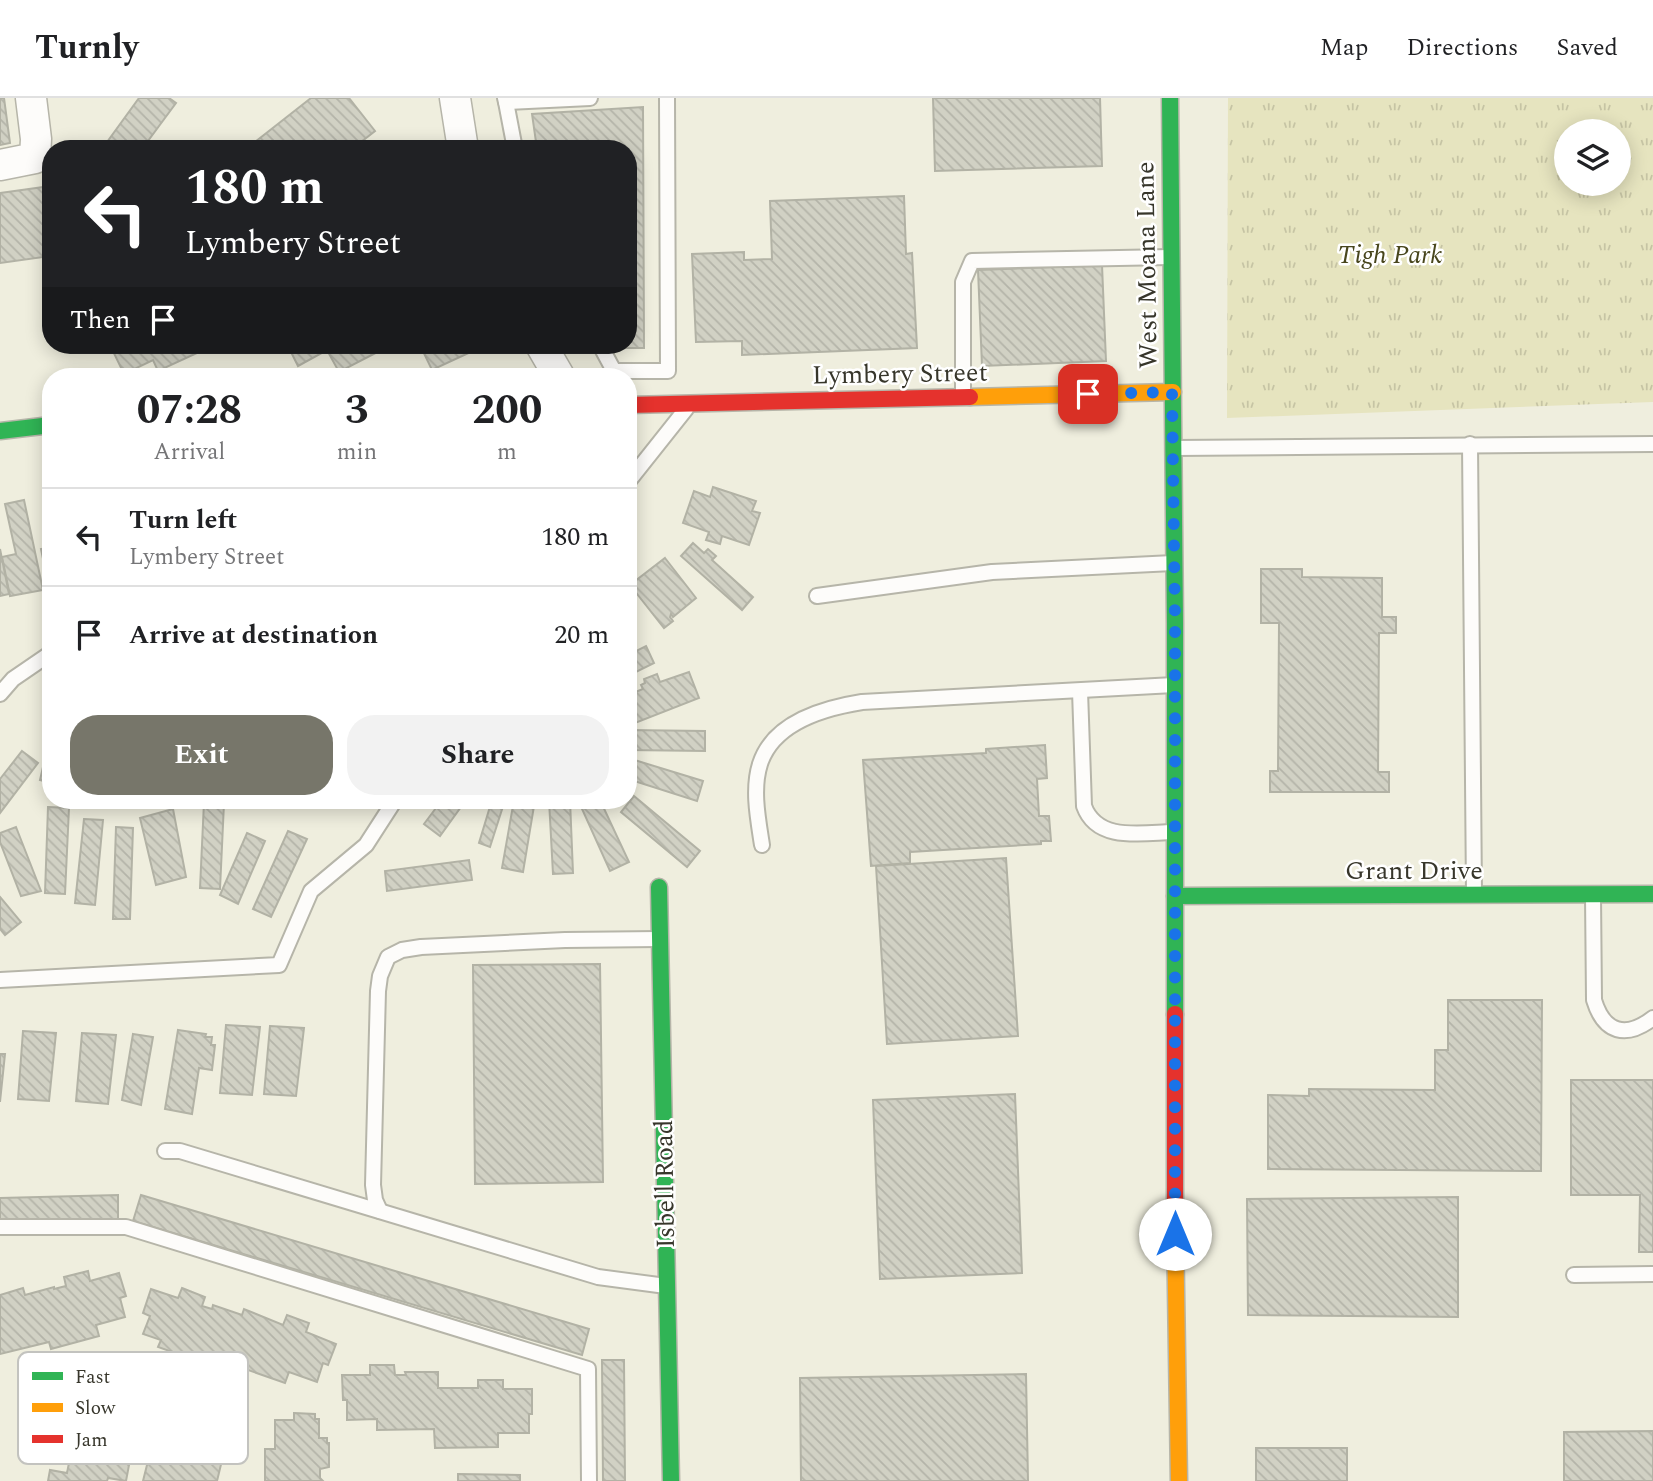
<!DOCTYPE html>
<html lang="en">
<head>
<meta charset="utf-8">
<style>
	body { margin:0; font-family:Spectral,serif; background:#f2f2f2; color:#202124; height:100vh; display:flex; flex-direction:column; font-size:26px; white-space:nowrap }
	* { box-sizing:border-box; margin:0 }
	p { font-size:23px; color:#757577 }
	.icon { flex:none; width:38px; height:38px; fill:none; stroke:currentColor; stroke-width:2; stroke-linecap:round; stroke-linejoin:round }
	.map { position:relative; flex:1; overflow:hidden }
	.sheet { position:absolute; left:42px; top:270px; width:595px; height:441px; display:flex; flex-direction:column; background:#fff; border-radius:28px; box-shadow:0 4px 18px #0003 }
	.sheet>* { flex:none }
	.top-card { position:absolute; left:42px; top:42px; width:595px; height:214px; border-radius:28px; box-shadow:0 4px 18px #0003; background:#202124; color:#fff; overflow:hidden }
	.tools { position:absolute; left:1554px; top:21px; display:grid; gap:14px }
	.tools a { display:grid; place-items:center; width:77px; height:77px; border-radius:50%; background:#fff; box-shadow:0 4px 18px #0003; font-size:35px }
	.pin { position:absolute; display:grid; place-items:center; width:60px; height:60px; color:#fff; margin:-30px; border-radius:14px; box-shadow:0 4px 10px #0006 }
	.me { position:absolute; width:77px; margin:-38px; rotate:0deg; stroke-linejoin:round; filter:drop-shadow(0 0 5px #0008) }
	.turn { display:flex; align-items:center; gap:24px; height:147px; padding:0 28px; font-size:32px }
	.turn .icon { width:91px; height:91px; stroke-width:2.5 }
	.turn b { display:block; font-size:49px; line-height:60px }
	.then { display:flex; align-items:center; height:66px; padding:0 28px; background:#0003; gap:14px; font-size:26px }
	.eta { display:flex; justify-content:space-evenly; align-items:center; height:119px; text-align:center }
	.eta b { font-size:42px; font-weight:700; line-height:49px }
	.button { display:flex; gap:14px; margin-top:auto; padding:14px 28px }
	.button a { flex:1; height:80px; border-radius:28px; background:#77766a; color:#fff; font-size:28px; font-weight:700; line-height:80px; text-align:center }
	.button a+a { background:#f2f2f2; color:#202124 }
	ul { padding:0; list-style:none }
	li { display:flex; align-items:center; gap:21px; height:98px; padding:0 28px; border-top:2px solid #e0e0e0 }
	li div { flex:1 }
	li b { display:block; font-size:26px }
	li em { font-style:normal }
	header { display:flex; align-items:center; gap:42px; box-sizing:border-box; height:98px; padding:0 35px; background:#fff; border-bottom:2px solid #e0e0e0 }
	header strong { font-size:33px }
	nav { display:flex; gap:38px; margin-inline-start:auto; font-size:24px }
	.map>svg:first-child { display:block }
	.park { fill:url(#park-tufts); fill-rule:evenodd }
	.building { fill:url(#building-back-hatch); stroke:#b2b2a5; stroke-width:2 }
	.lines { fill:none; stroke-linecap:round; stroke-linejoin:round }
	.lane-casing { stroke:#b6b5a9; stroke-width:18 }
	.street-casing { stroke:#b6b5a9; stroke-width:33 }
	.fast-casing { stroke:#b6b5a9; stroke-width:19 }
	.slow-casing { stroke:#b6b5a9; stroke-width:19 }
	.jam-casing { stroke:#b6b5a9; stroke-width:19 }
	.lane { stroke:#fdfcfa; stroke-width:14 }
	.street { stroke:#fdfcfa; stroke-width:30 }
	.fast { stroke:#30b455; stroke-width:16 }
	.slow { stroke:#ff9f0a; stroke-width:16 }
	.jam { stroke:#e5322d; stroke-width:16 }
	.route { stroke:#1a73e8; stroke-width:12; stroke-dasharray:0 21.6 }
	.labels { text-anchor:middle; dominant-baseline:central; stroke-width:5; stroke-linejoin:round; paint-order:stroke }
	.park-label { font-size:26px; font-style:italic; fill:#48461d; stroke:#fff }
	.street-label { font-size:26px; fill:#37362b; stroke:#fff }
	.key { fill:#fff; stroke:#c3c3bf; stroke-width:2 }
	.key-label { font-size:19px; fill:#37362b }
</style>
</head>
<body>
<header>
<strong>Turnly</strong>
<nav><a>Map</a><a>Directions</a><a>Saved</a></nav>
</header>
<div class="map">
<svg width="1653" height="1383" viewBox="0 0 1653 1383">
	<defs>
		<pattern id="park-tufts" width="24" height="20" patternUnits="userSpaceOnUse" patternTransform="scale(1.75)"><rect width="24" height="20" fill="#e6e4bf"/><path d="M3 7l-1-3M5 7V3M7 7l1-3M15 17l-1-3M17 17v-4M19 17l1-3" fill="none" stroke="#c6c4a4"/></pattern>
		<pattern id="building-back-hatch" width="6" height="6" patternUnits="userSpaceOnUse" patternTransform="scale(1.75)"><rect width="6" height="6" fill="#d1d1c4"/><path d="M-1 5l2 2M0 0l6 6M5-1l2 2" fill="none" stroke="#b4b4a9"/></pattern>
	</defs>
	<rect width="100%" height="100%" fill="#efeede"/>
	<path class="park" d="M1228,0H1653V304L1227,320ZM1566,33H1619V86H1566Z"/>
	<g class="building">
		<path d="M0,0H4L10,45L0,47Z"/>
		<path d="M139,0H169L176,5L142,51H102Z"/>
		<path d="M311,0H349L375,33L352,51H246Z"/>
		<path d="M933,0H1100L1102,68L935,73Z"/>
		<path d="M643,9L644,250H622L620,247H628V51H537L532,16Z"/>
		<path d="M51,88V158L0,165V95Z"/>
		<path d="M904,98L906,156L912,155L917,250L742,257V243L696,244L692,156L744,154V162L772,161L770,103Z"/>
		<path d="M1102,167L1106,263L982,268L978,172Z"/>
		<path d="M110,247H209L210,249L158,273L153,262L124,276Z"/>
		<path d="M290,247H391L339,274L327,252L298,268L288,248Z"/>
		<path d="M420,247H472L475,252L432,272Z"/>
		<path d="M713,389L756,403L752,413L760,415L749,447L722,438L720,446L706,442L709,434L683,425L694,393L710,399Z"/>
		<path d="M51,397V429L44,399Z"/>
		<path d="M24,402L43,492L10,498L2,459L16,456L5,406Z"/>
		<path d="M693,445L704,455L708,451L716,458L712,462L753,499L742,512L681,458Z"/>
		<path d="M51,449V489L49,490L41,451Z"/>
		<path d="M0,451L9,496L0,498Z"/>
		<path d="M665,460L696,500L673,519L671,516L670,519L673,523L664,530L630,487Z"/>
		<path d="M1261,471H1302V479L1382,480V519H1396V535H1379L1378,674H1389V694H1270V673H1278L1279,525H1261Z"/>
		<rect x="628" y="500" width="3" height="18"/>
		<path d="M646,548L654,565L628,578V557Z"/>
		<path d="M689,574L699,600L635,625L628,608V597L643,591L641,587L645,585L644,581L657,576L660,584Z"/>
		<path d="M628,632L705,633V653L628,652Z"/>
		<path d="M1045,647L1047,680L1037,681L1039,718H1049L1051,743H1041V746L910,754V765L871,768L863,662L986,655V651Z"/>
		<path d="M22,653L38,665L0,715V681Z"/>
		<path d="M46,656L51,657V685L40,682Z"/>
		<path d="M628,660L703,683L697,703L628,681Z"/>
		<path d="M634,698L700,753L687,769L621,714Z"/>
		<path d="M442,702H466L440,738L424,726Z"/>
		<path d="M492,702H505L490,749L479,745Z"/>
		<path d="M514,702H535L523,774L502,770Z"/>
		<path d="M549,702H570L573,775L553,776Z"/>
		<path d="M578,702H600L629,764L610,773Z"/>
		<path d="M204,704L224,705L220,791L200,790Z"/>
		<path d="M48,709L69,710L65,796L45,795Z"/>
		<path d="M173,711L186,779L156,787L140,720Z"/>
		<path d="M84,721L103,722L95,807L75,805Z"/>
		<path d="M16,729L41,793L21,798L0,744V735Z"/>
		<path d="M116,729L133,730L130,821H113Z"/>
		<path d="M288,733L307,741L271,819L253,811Z"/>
		<path d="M247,735L265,743L238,806L220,797Z"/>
		<path d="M1006,760L1018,938L887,946L876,768Z"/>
		<path d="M469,762L472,782L387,793L385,773Z"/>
		<path d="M0,799L21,824L5,837L0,831Z"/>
		<path d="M600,866L603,1084L475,1086L473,867Z"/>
		<path d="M1448,902H1542L1541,1073L1268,1071V997L1309,998V991L1435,992V952H1448Z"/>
		<path d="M226,927L260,929L252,997L220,995Z"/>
		<path d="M270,928L304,930L296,998L264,996Z"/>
		<path d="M178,932L206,936L205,939H212L211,947H215L212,972L199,970L192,1016L165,1011Z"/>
		<path d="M23,933L56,935L49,1003L18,1001Z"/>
		<path d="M82,935L116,937L108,1006L76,1003Z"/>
		<path d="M133,936L153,939L141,1007L122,1002Z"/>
		<path d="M0,956H5L0,1004Z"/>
		<path d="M1571,982H1653V1154H1639L1640,1097H1571Z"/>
		<path d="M1015,996L1022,1175L880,1181L873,1002Z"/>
		<path d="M118,1097V1122L0,1125V1100Z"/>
		<path d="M141,1097L589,1231L582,1257L133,1123Z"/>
		<path d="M1458,1099V1219L1248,1217L1247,1101Z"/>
		<path d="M88,1173L90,1183L119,1175L126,1198L120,1200L125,1219L96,1227L99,1238L51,1251L49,1244L0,1256V1197L23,1190L25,1197L54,1189V1191L66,1188L64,1179Z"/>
		<path d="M182,1190L205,1199L202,1208L212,1211L213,1207L242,1217L244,1211L283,1227L287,1217L309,1225L306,1234L336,1246L328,1267L323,1265L317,1284L289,1274L285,1285L231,1266L226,1273L158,1249L161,1242L143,1236L150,1218L143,1215L151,1191L178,1200Z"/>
		<path d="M602,1262H624L625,1383H603Z"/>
		<path d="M370,1267H394L395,1277H406L405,1274H438V1290H478V1282H503V1291H532V1316H529V1335H498V1349L435,1350L434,1331L377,1332V1321L347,1322V1302H343L342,1277H370Z"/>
		<path d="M1026,1276L1028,1383H801L800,1280Z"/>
		<path d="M104,1279L141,1285L137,1313L144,1317L140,1341L131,1339L129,1351H132L126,1383L108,1380L107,1383H48L50,1372L67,1375L80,1310L91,1312L96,1283L103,1284Z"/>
		<path d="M184,1281L227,1287L220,1318L232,1321L217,1383H143L155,1335L163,1337L168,1307L177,1309Z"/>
		<path d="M294,1315L315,1316V1321H319V1340H327V1345H329V1369L320,1371V1380L323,1383H265V1351H275V1322H294Z"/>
		<path d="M1653,1333V1383H1564V1334Z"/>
		<rect x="1256" y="1350" width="91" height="33"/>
		<path d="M458,1376L520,1377V1383H458Z"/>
	</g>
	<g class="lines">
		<defs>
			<g id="lane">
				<path d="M505,0L506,4L590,0"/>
				<path d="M506,4L515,51"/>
				<path d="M600,247L614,273H668L667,0"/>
				<path d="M963,296V184L972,163L1170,159"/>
				<path d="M1470,346L1474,795"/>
				<path d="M1175,350L1653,346"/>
				<path d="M628,384L686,311"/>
				<path d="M817,498L992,474L1173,465"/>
				<path d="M1080,593L1084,708C1097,744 1141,735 1172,734"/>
				<path d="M0,596L13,581L51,555"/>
				<path d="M762,747C758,721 752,691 760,666C773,625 824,610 862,604L1174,587"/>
				<path d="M1593,798L1594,902C1604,935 1626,941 1653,920"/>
				<path d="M0,882L279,867L311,793L366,747L395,702"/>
				<path d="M165,1053H180L598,1179L666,1188"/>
				<path d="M380,1113L375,1102L373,1087L378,893L380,878L388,859L402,852L421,849L565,842L659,841"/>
				<path d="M0,1129H126L588,1271L589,1383"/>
				<path d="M1574,1177L1653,1176"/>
			</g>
			<g id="street">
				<path d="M455,0L463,51"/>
				<path d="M0,67L35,60L36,41L31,0"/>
				<path d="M541,247L559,278"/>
			</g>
			<g id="fast">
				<path d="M1170,0L1175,525V916"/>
				<path d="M0,333L51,327"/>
				<path d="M659,789L671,1383"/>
				<path d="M1175,798L1653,796"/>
			</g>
			<g id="slow">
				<path d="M970,299L1173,294"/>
				<path d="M1175,1128L1179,1383"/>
			</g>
			<g id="jam">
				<path d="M628,307L970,299"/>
				<path d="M1175,916V1128"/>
			</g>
		</defs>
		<use href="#lane" class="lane-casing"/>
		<use href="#street" class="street-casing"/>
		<use href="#fast" class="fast-casing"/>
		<use href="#slow" class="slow-casing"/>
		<use href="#jam" class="jam-casing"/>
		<use href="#lane" class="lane"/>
		<use href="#street" class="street"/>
		<use href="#fast" class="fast"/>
		<use href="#slow" class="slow"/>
		<use href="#jam" class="jam"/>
	</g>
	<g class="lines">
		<path class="route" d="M1088,296L1172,294L1175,525V1136"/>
	</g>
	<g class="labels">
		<g class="park-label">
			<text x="1390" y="157">Tigh Park</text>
		</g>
		<g class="street-label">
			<text transform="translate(1147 167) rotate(-91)">West Moana Lane</text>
			<text transform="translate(900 276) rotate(-1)">Lymbery Street</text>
			<text x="1414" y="773">Grant Drive</text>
			<text transform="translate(665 1086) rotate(-91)">Isbell Road</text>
		</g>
	</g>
	<rect x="18" y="1254" width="230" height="112" rx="10" class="key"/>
	<rect x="32" y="1274" width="31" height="8" fill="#30b455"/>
	<rect x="32" y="1305" width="31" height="9" fill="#ff9f0a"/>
	<rect x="32" y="1337" width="31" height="8" fill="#e5322d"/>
	<g class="key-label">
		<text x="75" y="1285">Fast</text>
		<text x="75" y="1316">Slow</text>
		<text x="75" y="1348">Jam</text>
	</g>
</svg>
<div class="tools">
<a><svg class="icon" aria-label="layers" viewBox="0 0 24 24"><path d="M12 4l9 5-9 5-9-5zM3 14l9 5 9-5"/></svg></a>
</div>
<div class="pin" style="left:1088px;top:296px;background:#d93025"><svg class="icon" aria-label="arrive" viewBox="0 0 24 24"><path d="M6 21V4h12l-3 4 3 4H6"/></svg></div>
<svg class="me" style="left:1175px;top:1136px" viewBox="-20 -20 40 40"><circle r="19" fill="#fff"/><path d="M0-13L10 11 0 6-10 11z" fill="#1a73e8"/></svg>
<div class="top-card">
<div class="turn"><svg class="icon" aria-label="left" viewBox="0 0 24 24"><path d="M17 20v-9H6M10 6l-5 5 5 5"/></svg><div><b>180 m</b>Lymbery Street</div></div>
<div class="then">Then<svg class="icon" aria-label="arrive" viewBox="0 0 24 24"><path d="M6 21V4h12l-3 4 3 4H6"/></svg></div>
</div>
<section class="sheet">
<div class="eta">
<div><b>07:28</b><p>Arrival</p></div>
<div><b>3</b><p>min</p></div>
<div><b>200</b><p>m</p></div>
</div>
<ul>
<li><svg class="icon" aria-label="left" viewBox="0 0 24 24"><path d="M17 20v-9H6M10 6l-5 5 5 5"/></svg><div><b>Turn left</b><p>Lymbery Street</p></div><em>180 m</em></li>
<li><svg class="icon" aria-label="arrive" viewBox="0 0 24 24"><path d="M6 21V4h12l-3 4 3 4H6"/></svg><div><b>Arrive at destination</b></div><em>20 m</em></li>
</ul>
<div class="button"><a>Exit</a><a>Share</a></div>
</section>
</div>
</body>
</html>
